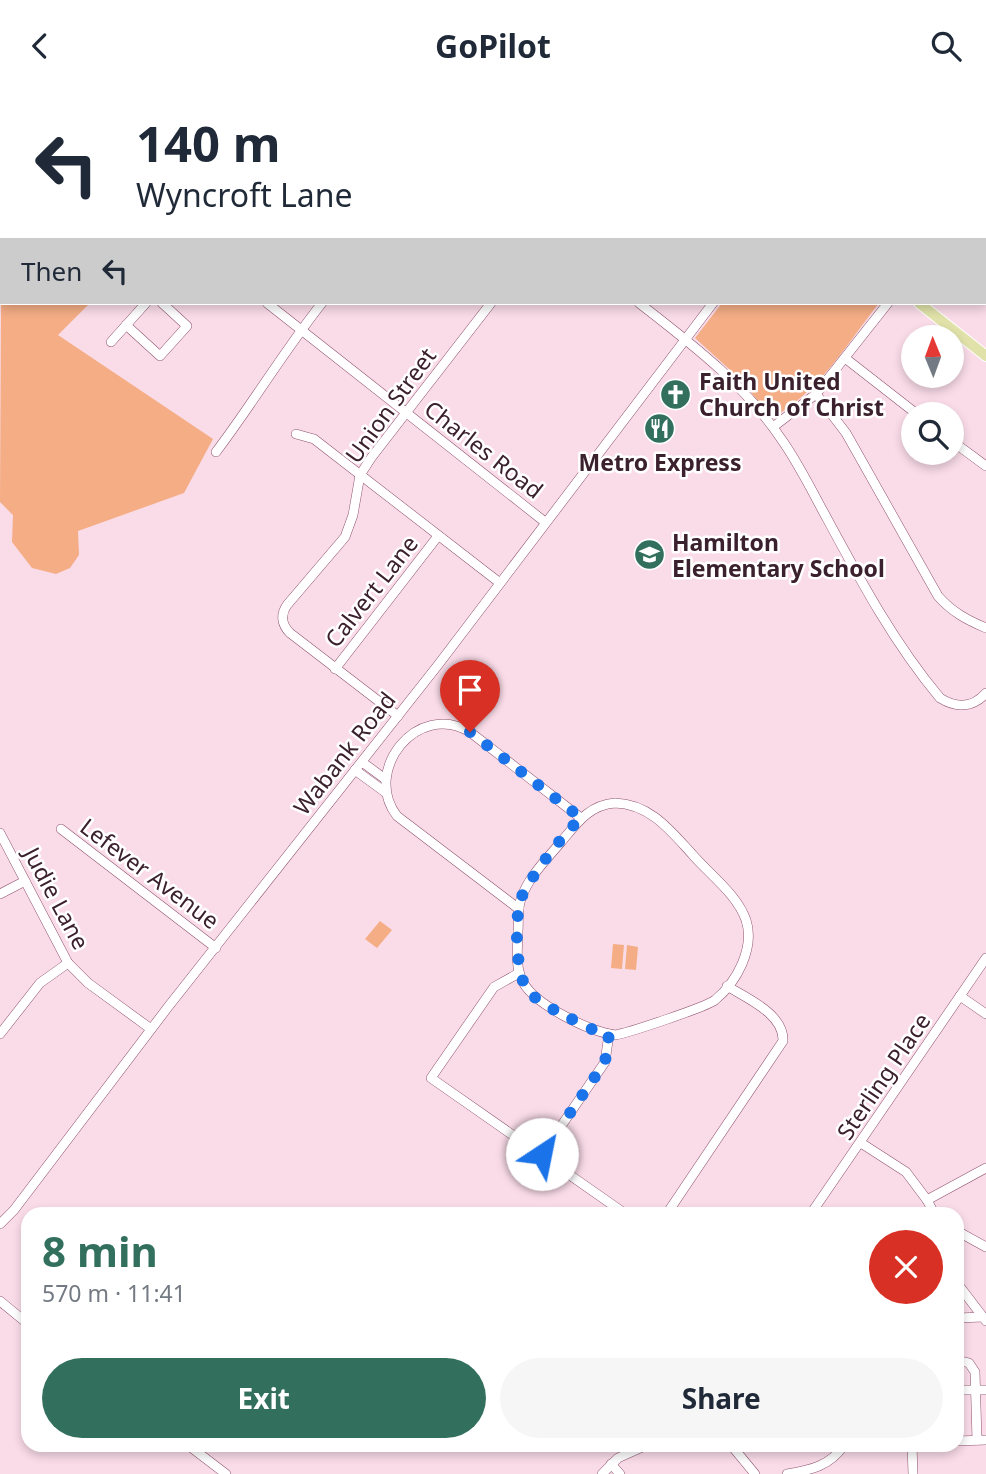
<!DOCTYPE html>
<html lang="en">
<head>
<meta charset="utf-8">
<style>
	body { margin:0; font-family:"Noto Sans",sans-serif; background:#f6f6f7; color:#1f2937; height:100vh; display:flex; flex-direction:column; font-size:26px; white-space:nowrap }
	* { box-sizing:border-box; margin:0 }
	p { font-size:23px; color:#747a83 }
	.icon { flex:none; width:38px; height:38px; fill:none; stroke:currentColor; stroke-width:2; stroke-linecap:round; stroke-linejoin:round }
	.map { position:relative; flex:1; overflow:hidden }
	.sheet { position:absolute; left:21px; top:1116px; width:943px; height:245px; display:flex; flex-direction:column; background:#fff; border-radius:21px; box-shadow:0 4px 10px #0003 }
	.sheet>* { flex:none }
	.top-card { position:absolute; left:0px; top:0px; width:987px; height:214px; box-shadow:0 4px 10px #0003; background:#fff; color:#1f2937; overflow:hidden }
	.needle { width:46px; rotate:359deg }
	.buttons { position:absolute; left:901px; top:234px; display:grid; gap:14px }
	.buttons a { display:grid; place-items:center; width:63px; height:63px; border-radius:50%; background:#fff; box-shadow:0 4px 10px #0003; font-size:35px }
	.pin { position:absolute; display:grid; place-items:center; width:60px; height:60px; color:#fff; margin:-72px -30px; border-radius:50% 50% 50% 0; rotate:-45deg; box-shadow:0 0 7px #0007 }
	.pin .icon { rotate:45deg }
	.me { position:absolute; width:77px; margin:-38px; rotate:34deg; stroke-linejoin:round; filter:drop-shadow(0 0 5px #0008) }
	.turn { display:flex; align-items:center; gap:24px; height:147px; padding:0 21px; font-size:32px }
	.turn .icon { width:91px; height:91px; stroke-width:2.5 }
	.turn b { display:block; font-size:49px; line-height:60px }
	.then { display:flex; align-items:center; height:66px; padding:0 21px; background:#0003; gap:14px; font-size:26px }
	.round { display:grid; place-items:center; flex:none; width:74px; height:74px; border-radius:37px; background:#f6f6f7 }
	.overview { display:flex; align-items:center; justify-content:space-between; height:119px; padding:0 21px }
	h1 { font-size:42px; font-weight:700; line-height:52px; color:#32705d }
	.button { display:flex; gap:14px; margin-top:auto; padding:14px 21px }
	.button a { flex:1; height:80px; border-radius:42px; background:#32705d; color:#fff; font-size:28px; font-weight:700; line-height:80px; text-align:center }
	.button a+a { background:#f6f6f7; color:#1f2937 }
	header { display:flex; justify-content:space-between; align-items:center; height:91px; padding:0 21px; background:#fff; font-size:32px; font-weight:700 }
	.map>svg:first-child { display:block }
	.green { fill:#f4ad85 }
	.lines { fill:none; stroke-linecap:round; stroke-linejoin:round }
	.minor-casing { stroke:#905270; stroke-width:10 }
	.major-casing { stroke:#fff; stroke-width:12 }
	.minor { stroke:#fff; stroke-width:9 }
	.major { stroke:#e0e2a9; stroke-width:10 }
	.route { stroke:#1a73e8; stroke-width:12; stroke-dasharray:0 21.6 }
	.labels { text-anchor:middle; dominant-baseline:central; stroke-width:5; stroke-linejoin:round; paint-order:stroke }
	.poi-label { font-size:23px; font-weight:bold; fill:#3b202d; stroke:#fff; text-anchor:start }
	.street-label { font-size:23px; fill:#3b202d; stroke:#fff }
</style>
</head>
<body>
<header><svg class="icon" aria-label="back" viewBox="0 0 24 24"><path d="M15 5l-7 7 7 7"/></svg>GoPilot<svg class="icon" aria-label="search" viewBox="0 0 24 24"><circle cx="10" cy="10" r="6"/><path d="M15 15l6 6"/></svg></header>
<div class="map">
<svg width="986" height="1383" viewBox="0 0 986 1383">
	<rect width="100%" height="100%" fill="#fadce8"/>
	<g class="green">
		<path d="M2,29V212H90L58,244L213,348L184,402L78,440L79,464L70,477L56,483L32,477L12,451L13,424L0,411Z"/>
		<path d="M722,212H879C847,253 819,301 772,327L740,288L695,247Z"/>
		<path d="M380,830L392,839L377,857L365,848Z"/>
		<path d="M613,853L624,854L622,878L611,877Z"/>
		<path d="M627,854L638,856L636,879L625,878Z"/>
	</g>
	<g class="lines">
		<defs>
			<g id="minor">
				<path d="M367,0L369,2"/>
				<path d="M845,0L847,2"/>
				<path d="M937,0L939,2"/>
				<path d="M149,2L151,0"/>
				<path d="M233,2L235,0"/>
				<path d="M318,2L320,0"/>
				<path d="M486,2L487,0"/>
				<path d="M653,2L654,0"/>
				<path d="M874,2L876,0"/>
				<path d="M962,2L963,0"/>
				<path d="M0,5L2,6"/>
				<path d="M0,23L2,21"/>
				<path d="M985,38H986"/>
				<path d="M985,86L986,85"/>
				<path d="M985,149H986"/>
				<path d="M267,212L545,431"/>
				<path d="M639,212C693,254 746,294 784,352C799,374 811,398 824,422C858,485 893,551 940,607C956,617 973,617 986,602"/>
				<path d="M126,234L160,265L187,235L162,212"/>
				<path d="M111,251L146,212"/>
				<path d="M845,267L918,324"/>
				<path d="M816,303L846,342L938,505C952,521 967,529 986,537"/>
				<path d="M773,336L816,303L888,212"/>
				<path d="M296,343L314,348L500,492"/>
				<path d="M952,350L986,375"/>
				<path d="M216,361C253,312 284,260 322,212"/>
				<path d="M335,578L438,445"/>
				<path d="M398,625L290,542C282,534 280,524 287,514L345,446L353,424L360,384L371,367L491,212"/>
				<path d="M362,671L385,688"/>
				<path d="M355,679L385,701"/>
				<path d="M615,712C650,713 670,739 692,763C709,783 737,803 746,829C755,857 737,891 715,909C706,916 628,942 615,944C589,940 531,913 521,887C515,872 518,855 518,840C519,829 517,818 521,808C528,786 547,768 561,751C577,732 589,714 615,712Z"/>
				<path d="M61,738L216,857"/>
				<path d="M0,742L68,872L88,892L151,938"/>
				<path d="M0,803L25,790"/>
				<path d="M519,818L397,725C362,680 417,609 470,641L581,727"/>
				<path d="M519,882L494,896L431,987L627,1124"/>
				<path d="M960,905L986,923"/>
				<path d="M0,943L40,892L68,872"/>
				<path d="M861,1052L906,1081L927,1109L935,1124"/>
				<path d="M542,1063L605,971L609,943"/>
				<path d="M927,1109L986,1077"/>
				<path d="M666,1124L783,950C784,923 748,908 727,895"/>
				<path d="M810,1124L986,867"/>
				<path d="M0,1133L14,1119L168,916L438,574L713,212"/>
				<path d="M957,1140L986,1156"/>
				<path d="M957,1192L986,1230"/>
				<path d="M0,1210L28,1233"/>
				<path d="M957,1227L983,1226"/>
				<path d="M957,1269L969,1272L975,1281L977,1349"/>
				<path d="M957,1299H986"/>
				<path d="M957,1350L986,1349"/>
				<path d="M188,1354L226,1383"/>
				<path d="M731,1354L755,1383"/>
				<path d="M912,1354L913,1383"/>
				<path d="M611,1373L620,1383"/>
				<path d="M602,1383L618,1367L647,1354"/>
				<path d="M787,1383C811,1379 830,1375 844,1354"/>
			</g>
			<g id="major">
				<path d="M642,0L645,2"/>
				<path d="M919,212L986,265"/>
			</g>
		</defs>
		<use href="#minor" class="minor-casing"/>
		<use href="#major" class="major-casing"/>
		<use href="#minor" class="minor"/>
		<use href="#major" class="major"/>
	</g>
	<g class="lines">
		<path class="route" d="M470,641L581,727C565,741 531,785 522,805C514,823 515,884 528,900C537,910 552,918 564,924C578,931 593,941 609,943L605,971L542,1063"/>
	</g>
	<defs>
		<symbol id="church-disc" viewBox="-11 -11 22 22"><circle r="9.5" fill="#32705d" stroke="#fff"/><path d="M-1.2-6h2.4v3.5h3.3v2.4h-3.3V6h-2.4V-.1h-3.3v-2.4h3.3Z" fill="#fff"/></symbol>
		<symbol id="restaurant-disc" viewBox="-11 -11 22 22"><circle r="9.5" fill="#32705d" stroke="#fff"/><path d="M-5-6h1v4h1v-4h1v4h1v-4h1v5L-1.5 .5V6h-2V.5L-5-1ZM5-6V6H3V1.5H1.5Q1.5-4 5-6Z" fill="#fff"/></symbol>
		<symbol id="school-disc" viewBox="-11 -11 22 22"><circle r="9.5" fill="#32705d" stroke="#fff"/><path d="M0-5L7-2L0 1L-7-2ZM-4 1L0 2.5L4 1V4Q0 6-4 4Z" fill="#fff"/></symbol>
	</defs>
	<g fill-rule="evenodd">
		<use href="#church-disc" x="658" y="286" width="35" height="35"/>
		<use href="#restaurant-disc" x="642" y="320" width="35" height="35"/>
		<use href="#school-disc" x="632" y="446" width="35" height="35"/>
	</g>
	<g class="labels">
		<g class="poi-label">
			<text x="699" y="290">Faith United<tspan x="699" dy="26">Church of Christ</tspan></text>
			<text x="660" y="371" text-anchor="middle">Metro Express</text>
			<text x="672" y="451">Hamilton<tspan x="672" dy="26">Elementary School</tspan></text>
		</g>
		<g class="street-label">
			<text transform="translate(390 314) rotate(-54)">Union Street</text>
			<text transform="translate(484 358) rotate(38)">Charles Road</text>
			<text transform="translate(371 500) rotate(-52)">Calvert Lane</text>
			<text transform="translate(344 662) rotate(-52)">Wabank Road</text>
			<text transform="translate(150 782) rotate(37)">Lefever Avenue</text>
			<text transform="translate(57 807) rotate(62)">Judie Lane</text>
			<text transform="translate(883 985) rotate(-56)">Sterling Place</text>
		</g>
	</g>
</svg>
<div class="buttons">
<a><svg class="needle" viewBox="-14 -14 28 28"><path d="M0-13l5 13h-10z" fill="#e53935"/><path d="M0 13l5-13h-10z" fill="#747a83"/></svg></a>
<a><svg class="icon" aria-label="search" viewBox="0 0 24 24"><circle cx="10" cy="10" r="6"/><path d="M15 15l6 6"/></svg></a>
</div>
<div class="pin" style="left:470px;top:641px;background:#d93025"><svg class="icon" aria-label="arrive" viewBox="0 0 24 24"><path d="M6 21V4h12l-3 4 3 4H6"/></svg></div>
<svg class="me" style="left:542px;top:1063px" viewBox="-20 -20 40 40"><circle r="19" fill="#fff"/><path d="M0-13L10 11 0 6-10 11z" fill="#1a73e8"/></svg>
<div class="top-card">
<div class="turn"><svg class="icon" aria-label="left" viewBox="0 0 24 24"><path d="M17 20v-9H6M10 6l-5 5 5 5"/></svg><div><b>140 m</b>Wyncroft Lane</div></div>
<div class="then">Then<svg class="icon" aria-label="left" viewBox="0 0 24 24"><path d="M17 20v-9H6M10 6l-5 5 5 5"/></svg></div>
</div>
<section class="sheet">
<div class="overview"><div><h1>8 min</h1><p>570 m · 11:41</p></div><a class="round" style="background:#d93025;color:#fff"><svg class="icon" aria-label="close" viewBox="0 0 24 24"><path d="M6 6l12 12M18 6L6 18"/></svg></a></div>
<div class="button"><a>Exit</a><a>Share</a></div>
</section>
</div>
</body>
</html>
